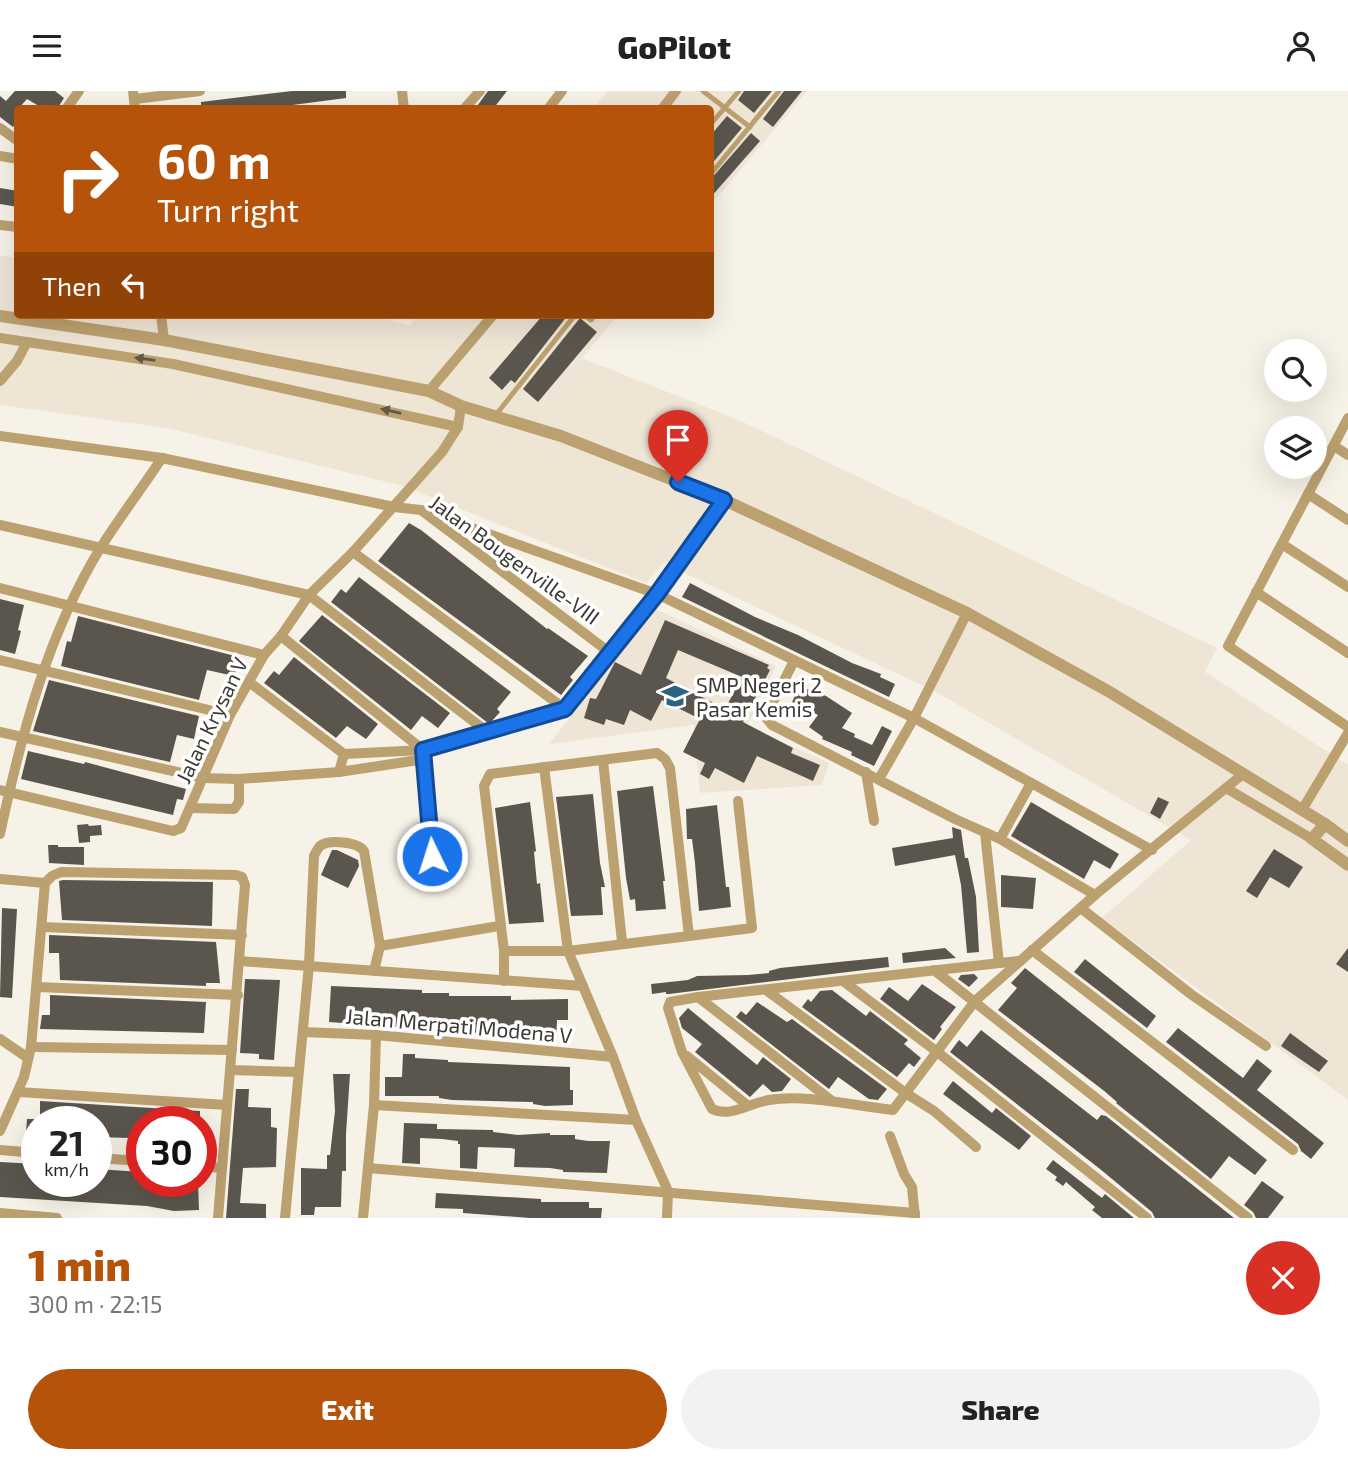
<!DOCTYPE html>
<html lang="en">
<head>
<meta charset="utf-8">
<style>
	body { margin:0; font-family:"Exo 2",sans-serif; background:#f2f2f2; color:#222; height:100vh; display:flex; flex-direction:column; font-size:26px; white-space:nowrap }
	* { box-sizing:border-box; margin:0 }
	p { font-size:23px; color:#767676 }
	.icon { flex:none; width:38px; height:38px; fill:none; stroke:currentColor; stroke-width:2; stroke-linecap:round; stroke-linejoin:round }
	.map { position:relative; height:1127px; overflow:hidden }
	.sheet { display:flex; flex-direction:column; background:#fff; flex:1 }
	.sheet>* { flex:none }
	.banner { position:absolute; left:14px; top:14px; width:700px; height:214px; border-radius:7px; box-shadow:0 7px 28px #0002; background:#b45309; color:#fff; overflow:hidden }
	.tools { position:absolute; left:1264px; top:248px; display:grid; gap:14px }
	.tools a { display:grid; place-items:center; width:63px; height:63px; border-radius:50%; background:#fff; box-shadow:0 7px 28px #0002; font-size:35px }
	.speed { position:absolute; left:21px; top:1015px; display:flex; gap:14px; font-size:35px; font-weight:700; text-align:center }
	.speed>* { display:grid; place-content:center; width:91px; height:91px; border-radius:50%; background:#fff; box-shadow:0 7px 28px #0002; line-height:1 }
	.speed small { font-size:18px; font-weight:400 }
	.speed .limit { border:10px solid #d22; background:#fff; color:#111 }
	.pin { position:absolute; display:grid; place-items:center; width:60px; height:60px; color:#fff; margin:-72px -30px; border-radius:50% 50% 50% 0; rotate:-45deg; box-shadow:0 0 7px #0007 }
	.pin .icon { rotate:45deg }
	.me { position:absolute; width:77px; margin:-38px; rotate:356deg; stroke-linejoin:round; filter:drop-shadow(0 0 5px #0008) }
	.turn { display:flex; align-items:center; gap:24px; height:147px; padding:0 28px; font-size:32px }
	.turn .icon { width:91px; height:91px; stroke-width:2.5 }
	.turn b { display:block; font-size:49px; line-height:60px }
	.then { display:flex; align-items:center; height:66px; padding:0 28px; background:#0003; gap:14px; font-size:26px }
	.round { display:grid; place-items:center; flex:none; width:74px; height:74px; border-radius:37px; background:#f2f2f2 }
	.overview { display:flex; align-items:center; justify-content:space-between; height:119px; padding:0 28px }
	h1 { font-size:42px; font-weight:800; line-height:52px; color:#b45309 }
	.button { display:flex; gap:14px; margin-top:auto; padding:14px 28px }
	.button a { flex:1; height:80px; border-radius:42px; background:#b45309; color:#fff; font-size:28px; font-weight:800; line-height:80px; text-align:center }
	.button a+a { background:#f2f2f2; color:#222 }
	header { display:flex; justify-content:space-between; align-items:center; height:91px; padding:0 28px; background:#fff; font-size:32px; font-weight:800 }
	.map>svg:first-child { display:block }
	.built { fill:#efe5d5 }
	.building { fill:#5b564d; fill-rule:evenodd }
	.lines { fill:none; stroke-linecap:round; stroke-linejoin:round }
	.service { stroke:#bba070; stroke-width:5 }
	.minor { stroke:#bba070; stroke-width:10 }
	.tertiary { stroke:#bba070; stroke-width:12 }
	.oneway { fill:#615847 }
	.route-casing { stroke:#114b97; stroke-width:18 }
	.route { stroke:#1a73e8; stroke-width:12 }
	.labels { text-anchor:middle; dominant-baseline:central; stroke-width:7; stroke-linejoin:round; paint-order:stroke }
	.street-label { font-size:21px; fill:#3b3935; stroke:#fff }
	.poi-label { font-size:21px; fill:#3b3935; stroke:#fff; text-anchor:start }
</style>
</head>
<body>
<header><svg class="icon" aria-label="menu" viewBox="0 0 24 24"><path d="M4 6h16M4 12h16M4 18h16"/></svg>GoPilot<svg class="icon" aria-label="person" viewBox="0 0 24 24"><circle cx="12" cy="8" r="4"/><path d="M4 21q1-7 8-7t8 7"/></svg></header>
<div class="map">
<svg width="1348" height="1127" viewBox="0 0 1348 1127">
	<rect width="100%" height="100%" fill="#f7f2e7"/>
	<g class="built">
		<path d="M608,0H807L711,114L710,18H593Z"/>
		<path d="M0,164L17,167L18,224H365L410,234L419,224H618L582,267L741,330L1217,557L1205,581L1348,674V1009L1102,827L1191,749L934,600L663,472L646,492L403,395L167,337L0,314Z"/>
		<path d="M656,518L776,575L747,635L829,672L822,694L700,702L694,634L549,653Z"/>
	</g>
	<g class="building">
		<path d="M15,0H55L64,7L57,18H44L27,8L18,18V30L13,36L0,26V5L6,10Z"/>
		<path d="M292,0H346V7L262,18H201V11Z"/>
		<path d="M488,0H507L493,18H475Z"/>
		<path d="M744,0H772L754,22L738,9Z"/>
		<path d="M784,0H802L773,36L763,28Z"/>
		<path d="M727,25L742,37L710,75V45Z"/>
		<path d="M751,42L760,50L710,107V89Z"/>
		<path d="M0,97L18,100V116L0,113Z"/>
		<path d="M543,224H568L515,292L511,289L502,299L489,287Z"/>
		<path d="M580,227L597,241L538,311L523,298Z"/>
		<path d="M409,432L421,439L547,538L548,537L588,565L570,586L573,589L561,604L378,470Z"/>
		<path d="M359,486L511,601L497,618L500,621L491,631L488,632L331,511L341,498L346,502Z"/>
		<path d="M690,492L755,526L798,544L852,572L881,583L880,586L895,593L889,606L682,506Z"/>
		<path d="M0,508L24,514L18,539L21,540L15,563L0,559Z"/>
		<path d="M322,524L450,622L438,637L422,625L411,639L299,550Z"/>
		<path d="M78,525L239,566L234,585L207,579L199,609L61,575L67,550L71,551Z"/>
		<path d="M665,529L769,574L767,577L770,579L743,631L793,657L791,662L820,674L813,690L757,665L744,692L715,677L709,688L700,683L705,672L683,661L700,628L662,609L651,630L630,619L624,634L606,628L604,634L584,627L590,607L596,608L615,571L641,584ZM678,559L742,586L725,618L666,587Z"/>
		<path d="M294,566L378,633L366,648L347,635L336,647L264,592L274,580L279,584Z"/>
		<path d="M49,589L199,625L194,648L177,644L170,671L33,640Z"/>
		<path d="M800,595L826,605L852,622L842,637L855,643L854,646L872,654L882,635L892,640L874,675L851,664L852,661L822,648L823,646L809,636L818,624L792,611Z"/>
		<path d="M28,660L84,673L85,671L186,698L183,709L177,708L173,724L21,688Z"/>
		<path d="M653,695L665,790H663L666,818L636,820L635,808L630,809L626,787L617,700Z"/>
		<path d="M593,703L600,772L605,796H601L603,824L571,825L556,706Z"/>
		<path d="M1158,706L1169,711L1160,728L1150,722Z"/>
		<path d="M530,711L536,760L534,761L537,793L540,792L544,831L509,833L495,717Z"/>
		<path d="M1031,711L1119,763L1110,778L1094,769L1084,788L1011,745Z"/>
		<path d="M717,714L726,796H729L731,816L699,820L695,772L692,748H687L686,718Z"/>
		<path d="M88,733L89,735L101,734L102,744L90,745V751L79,752L77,734Z"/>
		<path d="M952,736L961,739L965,767H968L976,806L979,861L967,862L961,794L955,764L895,775L892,757L953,747Z"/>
		<path d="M48,754H58V756H84V774L49,772Z"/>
		<path d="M1274,758L1303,776L1289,797L1270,786L1257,807L1246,800Z"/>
		<path d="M332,759H337L358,769L359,775L348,797L321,784Z"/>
		<path d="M1001,784L1036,787L1033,818L1001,816Z"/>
		<path d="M63,789L213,791L212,835L62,829L59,790Z"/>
		<path d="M2,817L17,818L12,907L0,906Z"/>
		<path d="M49,844L216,851L220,892H206V895L60,889L59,862H49Z"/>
		<path d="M945,857L956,867L903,872L902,862Z"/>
		<path d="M1348,857V881L1336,873Z"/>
		<path d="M888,866L889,876L669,903H666V901L652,903L651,893L688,889L697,885L748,884L769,882V880L780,877Z"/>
		<path d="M1085,868L1156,925L1147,937L1074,881Z"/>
		<path d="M1025,877L1267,1069L1255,1084L1229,1065L1211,1088L1116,1012L1117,1011L1103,999L998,919L1017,897L1011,892Z"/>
		<path d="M974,883L978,887L969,896L958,888L961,884Z"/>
		<path d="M245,888L280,889L274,969L259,968V963L240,962Z"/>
		<path d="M922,893L956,916L940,936L942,938L934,949L880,908L889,896L908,910Z"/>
		<path d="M331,895L422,899V902H449V905H511V909L568,908V929H557L556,951L512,949V943L424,940V938L329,931Z"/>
		<path d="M832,899L866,925L870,920L908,949L904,953L921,967L914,976L909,972L897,986L802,916L808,908L811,911L820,900Z"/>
		<path d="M50,904L206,911L204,942L40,938L42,924H50Z"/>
		<path d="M757,911L787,931L792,928L887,998L878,1009L869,1008L838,986L829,998L736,926L741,920L746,924Z"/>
		<path d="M688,917L757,974L763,966L791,988L782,1000L772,1001L763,993L750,1006L695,961L702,953L682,937L679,927Z"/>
		<path d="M1178,937L1243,987L1257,968L1272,980L1257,999L1324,1052L1311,1068L1301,1060L1298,1053L1166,951Z"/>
		<path d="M981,939L1097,1029L1101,1024L1106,1025L1234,1127H1155L1152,1121L1100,1078L950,961L959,949L967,956Z"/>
		<path d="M1290,942L1328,970L1319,981L1281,955Z"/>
		<path d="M403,963H415V967L448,969V971L570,976V999H573V1014L545,1015L533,1013V1011L452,1009L439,1007V1005H385V986H402Z"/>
		<path d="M333,983H350L346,1043V1080H342L341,1116H315L314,1124H301V1077L327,1078V1064H330L335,1020Z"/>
		<path d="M953,990L992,1022L996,1017L1031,1045L1019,1059L943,1003Z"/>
		<path d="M236,998H249L248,1016L271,1017V1036L277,1037L276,1076L243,1077L240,1112L266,1113V1127H226Z"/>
		<path d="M40,1010L200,1020V1031L142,1030L141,1050H130V1047L96,1046V1027L76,1026V1031H40Z"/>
		<path d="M27,1028H37V1042H26Z"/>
		<path d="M404,1032L437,1033V1038L493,1039V1041L518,1044L550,1042V1044H575V1048L588,1050H610L607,1082L563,1081V1079L550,1077L514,1076L515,1058L511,1057L478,1056L477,1078L460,1077V1053H458V1050L442,1048L420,1047V1073L402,1072Z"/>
		<path d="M1053,1069L1102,1107L1105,1103L1134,1127H1102L1092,1119L1095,1116L1066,1091L1063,1095L1055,1089L1057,1086L1046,1078Z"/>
		<path d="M0,1071L37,1073V1093L53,1096H74V1090H96V1078L142,1081V1090H198L199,1119L174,1120L147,1115L0,1106Z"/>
		<path d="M1262,1090L1284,1106L1268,1127H1256L1253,1121L1244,1114Z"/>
		<path d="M436,1102L541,1108V1111H589V1117H602L601,1127H530L463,1122V1118L435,1117Z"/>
	</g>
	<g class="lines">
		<g class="service">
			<path d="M703,0L750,36"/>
			<path d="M710,34L739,0"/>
			<path d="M710,84L779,0"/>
			<path d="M584,224L591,229L595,224"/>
			<path d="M495,325L575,224"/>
		</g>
		<g class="minor">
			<path d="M133,0L135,18"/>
			<path d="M402,0L404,18"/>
			<path d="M135,8L200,0"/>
			<path d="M66,18L79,0"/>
			<path d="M464,18L480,0"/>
			<path d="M548,18L562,0"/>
			<path d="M662,18L676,0"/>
			<path d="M0,37L18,50"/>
			<path d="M0,65L18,68"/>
			<path d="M0,134L18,136"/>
			<path d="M161,224L164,249"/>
			<path d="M0,247L173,273L458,336"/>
			<path d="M0,290L17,270L27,251"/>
			<path d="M429,300L493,224"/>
			<path d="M1348,327L1228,555L1348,636"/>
			<path d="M0,345L162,367L394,416L421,419L609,561"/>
			<path d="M1334,355L1348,364"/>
			<path d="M1308,403L1348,429"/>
			<path d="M421,419L657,503L914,627L1152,759"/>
			<path d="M0,434L309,504L486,640"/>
			<path d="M1282,453L1348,496"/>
			<path d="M353,461L565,618"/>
			<path d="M0,497L264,564"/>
			<path d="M1256,501L1348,562"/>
			<path d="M281,545L423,659"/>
			<path d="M0,569L230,624"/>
			<path d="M794,570L767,623V628L772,634L955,728L1000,748L1095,804"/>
			<path d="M249,591L344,663"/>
			<path d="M0,641L204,687L239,688L339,681L344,663"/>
			<path d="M423,659L432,765"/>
			<path d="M344,663L423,659L565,618L657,503L724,409"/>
			<path d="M603,669L622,851"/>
			<path d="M544,676L568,860L613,966L636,1029L668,1100L667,1127"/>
			<path d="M339,681L425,668"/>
			<path d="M866,681L874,730"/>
			<path d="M879,688L914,627L967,522"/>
			<path d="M1226,697L1312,748"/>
			<path d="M0,699L173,740L181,737L230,624L264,564L281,545L309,504L353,461L442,361L458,336L461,315"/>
			<path d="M190,717L234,718L239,711V688"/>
			<path d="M1302,719L1348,642"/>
			<path d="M985,742L999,872"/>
			<path d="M0,743C21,644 48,542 101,456C120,426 142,397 162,367"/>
			<path d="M1000,748L1031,692"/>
			<path d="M0,788L45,792"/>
			<path d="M1082,818L1192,904L1266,955"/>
			<path d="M42,836L242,844"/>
			<path d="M689,845L752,837L738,710"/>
			<path d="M380,855L499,835"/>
			<path d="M1032,859L1293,1059"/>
			<path d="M240,870L583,895"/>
			<path d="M1018,870L698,906L670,911L668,917L682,961L712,1018C731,1027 749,1012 769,1009C805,1003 856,1015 893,1019L975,910L1095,804L1243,683"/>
			<path d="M934,879L1248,1127"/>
			<path d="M504,890V860L484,695L490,683L657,662L665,668L670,677L689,845L568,860H504"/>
			<path d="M843,890L936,960L1147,1127"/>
			<path d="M37,896L238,904"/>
			<path d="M766,899L907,1003L934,1020L976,1056"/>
			<path d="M698,906L832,1010"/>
			<path d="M303,941L376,944L613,966"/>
			<path d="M0,948L28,967"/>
			<path d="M31,956L232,959"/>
			<path d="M687,965L747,1014"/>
			<path d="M230,979L298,981"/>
			<path d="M18,1001L227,1014"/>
			<path d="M374,1014L636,1029"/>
			<path d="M0,1040L24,986L31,956L45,792L52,785L61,781L236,784L242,786L245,794L218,1127"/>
			<path d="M890,1045L904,1083L912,1096L915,1127"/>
			<path d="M0,1059L37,1062"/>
			<path d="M96,1067L142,1070"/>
			<path d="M201,1075L222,1077"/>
			<path d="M368,1077L915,1122"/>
			<path d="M0,1122L57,1127"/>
			<path d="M285,1127L309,874L314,765C316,761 317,758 320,755C329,748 358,751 364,760L380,855L374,880"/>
			<path d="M363,1127L374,1014L376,944"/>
		</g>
		<g class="tertiary">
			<path d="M0,225L164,249L429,300L461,315L561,345L724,409L967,522L1108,600L1325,733L1348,750"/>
			<path d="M1325,733L1312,748L1348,774"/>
		</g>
	</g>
	<defs><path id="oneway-solid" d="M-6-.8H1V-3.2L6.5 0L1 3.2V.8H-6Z" transform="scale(1.75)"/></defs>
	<g class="oneway">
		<use href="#oneway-solid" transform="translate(145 268) rotate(-172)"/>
		<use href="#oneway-solid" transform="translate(391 320) rotate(-167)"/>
	</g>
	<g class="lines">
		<defs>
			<path id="route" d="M432,765L423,659L565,618L657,503L724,409L678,391"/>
		</defs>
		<use href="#route" class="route-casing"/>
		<use href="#route" class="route"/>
	</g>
	<defs>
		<symbol id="school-bare" viewBox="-9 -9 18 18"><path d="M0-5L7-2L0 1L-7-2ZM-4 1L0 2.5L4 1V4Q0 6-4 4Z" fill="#2c647f" stroke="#fff" stroke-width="2.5" paint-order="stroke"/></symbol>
	</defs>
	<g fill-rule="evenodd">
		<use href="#school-bare" x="656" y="586" width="38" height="38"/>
	</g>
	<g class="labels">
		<g class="street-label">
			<text transform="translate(515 468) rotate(36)">Jalan Bougenville-VIII</text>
			<text transform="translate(211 629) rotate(-64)">Jalan Krysan V</text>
			<text transform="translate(459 934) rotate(5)">Jalan Merpati Modena V</text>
		</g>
		<g class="poi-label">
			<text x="696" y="593">SMP Negeri 2<tspan x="696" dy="24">Pasar Kemis</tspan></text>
		</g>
	</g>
</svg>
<div class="tools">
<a><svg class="icon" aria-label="search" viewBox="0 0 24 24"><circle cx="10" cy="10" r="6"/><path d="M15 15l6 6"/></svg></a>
<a><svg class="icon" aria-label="layers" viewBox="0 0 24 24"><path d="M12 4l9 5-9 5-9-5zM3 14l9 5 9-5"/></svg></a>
</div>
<div class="speed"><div>21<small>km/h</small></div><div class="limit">30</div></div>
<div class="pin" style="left:678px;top:391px;background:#d93025"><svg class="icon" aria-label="arrive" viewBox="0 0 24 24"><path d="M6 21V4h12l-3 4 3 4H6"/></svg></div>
<svg class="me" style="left:432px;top:765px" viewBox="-20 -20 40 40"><circle r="17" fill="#1a73e8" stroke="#fff" stroke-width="3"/><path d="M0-11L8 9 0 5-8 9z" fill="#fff"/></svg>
<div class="banner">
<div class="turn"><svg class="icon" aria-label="right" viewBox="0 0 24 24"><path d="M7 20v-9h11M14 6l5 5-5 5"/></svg><div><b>60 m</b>Turn right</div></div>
<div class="then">Then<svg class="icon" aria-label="left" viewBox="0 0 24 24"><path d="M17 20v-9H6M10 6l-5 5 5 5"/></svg></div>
</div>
</div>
<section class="sheet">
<div class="overview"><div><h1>1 min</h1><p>300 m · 22:15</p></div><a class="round" style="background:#d93025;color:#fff"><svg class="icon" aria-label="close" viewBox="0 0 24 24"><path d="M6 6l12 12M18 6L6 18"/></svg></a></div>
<div class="button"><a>Exit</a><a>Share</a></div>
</section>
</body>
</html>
